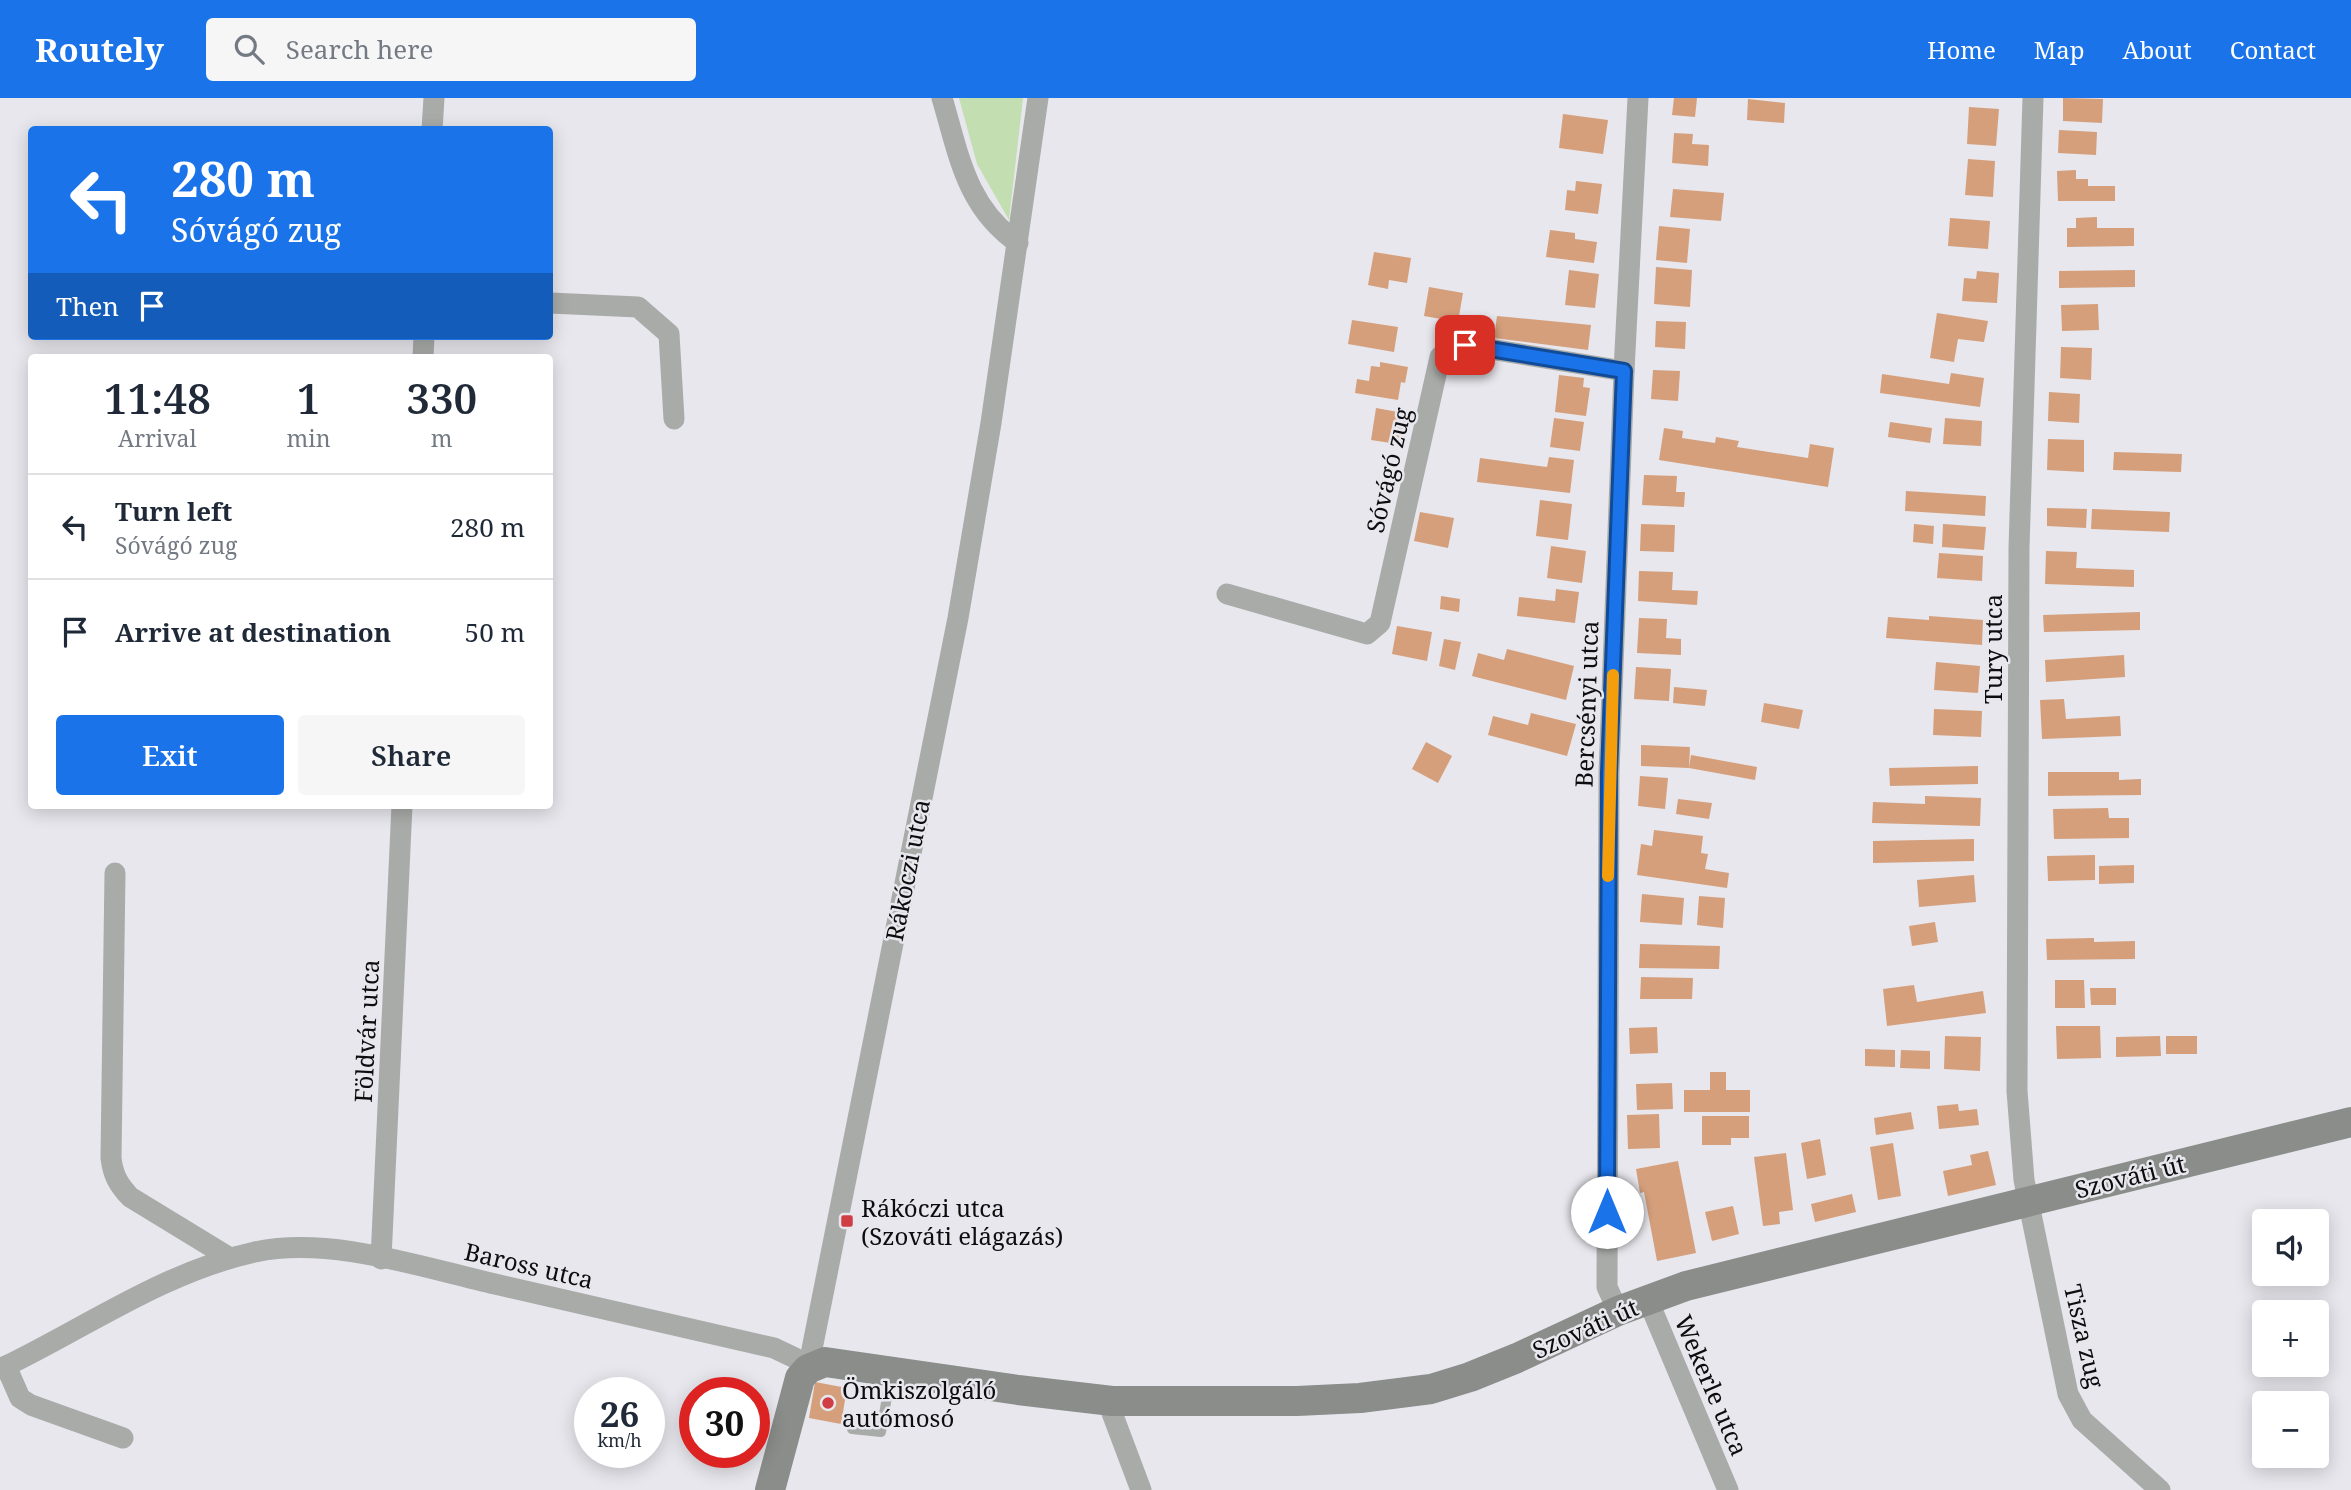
<!DOCTYPE html>
<html lang="en">
<head>
<meta charset="utf-8">
<style>
	body { margin:0; font-family:"Noto Serif",serif; background:#f6f6f7; color:#1f2937; height:100vh; display:flex; flex-direction:column; font-size:26px; white-space:nowrap }
	* { box-sizing:border-box; margin:0 }
	p { font-size:23px; color:#747a83 }
	.icon { flex:none; width:38px; height:38px; fill:none; stroke:currentColor; stroke-width:2; stroke-linecap:round; stroke-linejoin:round }
	.map { position:relative; flex:1; overflow:hidden }
	.side { position:absolute; left:28px; top:256px; width:525px; height:455px; display:flex; flex-direction:column; background:#fff; border-radius:7px; box-shadow:0 4px 18px #0003 }
	.side>* { flex:none }
	.guide { position:absolute; left:28px; top:28px; width:525px; height:214px; border-radius:7px; box-shadow:0 4px 18px #0003; background:#1a73e8; color:#fff; overflow:hidden }
	.controls { position:absolute; left:2252px; top:1111px; display:grid; gap:14px }
	.controls a { display:grid; place-items:center; width:77px; height:77px; border-radius:7px; background:#fff; box-shadow:0 4px 18px #0003; font-size:35px }
	.speed { position:absolute; left:574px; top:1279px; display:flex; gap:14px; font-size:35px; font-weight:700; text-align:center }
	.speed>* { display:grid; place-content:center; width:91px; height:91px; border-radius:50%; background:#fff; box-shadow:0 4px 18px #0003; line-height:1 }
	.speed small { font-size:18px; font-weight:400 }
	.speed .limit { border:10px solid #d22; background:#fff; color:#111 }
	.pin { position:absolute; display:grid; place-items:center; width:60px; height:60px; color:#fff; margin:-30px; border-radius:14px; box-shadow:0 4px 10px #0006 }
	.me { position:absolute; width:77px; margin:-38px; rotate:0deg; stroke-linejoin:round; filter:drop-shadow(0 0 5px #0008) }
	.turn { display:flex; align-items:center; gap:24px; height:147px; padding:0 28px; font-size:32px }
	.turn .icon { width:91px; height:91px; stroke-width:2.5 }
	.turn b { display:block; font-size:49px; line-height:60px }
	.then { display:flex; align-items:center; height:66px; padding:0 28px; background:#0003; gap:14px; font-size:26px }
	.eta { display:flex; justify-content:space-evenly; align-items:center; height:119px; text-align:center }
	.eta b { font-size:42px; font-weight:600; line-height:49px }
	.primary-button { display:flex; gap:14px; margin-top:auto; padding:14px 28px }
	.primary-button a { flex:1; height:80px; border-radius:7px; background:#1a73e8; color:#fff; font-size:28px; font-weight:600; line-height:80px; text-align:center }
	.primary-button a+a { background:#f6f6f7; color:#1f2937 }
	ul { padding:0; list-style:none }
	li { display:flex; align-items:center; gap:21px; height:105px; padding:0 28px; border-top:2px solid #e0e1e3 }
	li div { flex:1 }
	li b { display:block; font-size:26px }
	li em { font-style:normal }
	header { display:flex; align-items:center; gap:42px; box-sizing:border-box; height:98px; padding:0 35px; background:#1a73e8; color:#fff }
	header strong { font-size:33px }
	nav { display:flex; gap:38px; margin-inline-start:auto; font-size:24px }
	.search { width:490px; height:63px; background:#f6f6f7; display:flex; align-items:center; gap:18px; box-sizing:border-box; padding:0 24px; border-radius:7px; color:#747a83; font-size:26px }
	.map>svg:first-child { display:block }
	.green { fill:#c3deb0 }
	.building { fill:#d59f7c }
	.lines { fill:none; stroke-linecap:round; stroke-linejoin:round }
	.lane { stroke:#a9aba9; stroke-width:10 }
	.street { stroke:#a9aba9; stroke-width:21 }
	.secondary { stroke:#8a8d8a; stroke-width:30 }
	.route-casing { stroke:#114b97; stroke-width:18 }
	.route { stroke:#1a73e8; stroke-width:12 }
	.slow { stroke:#f59e0b; stroke-width:12 }
	.poi-dot { fill:#ce3e44; stroke:#e7e7ed; stroke-width:2.5 }
	.labels { text-anchor:middle; dominant-baseline:central; stroke-width:5; stroke-linejoin:round; paint-order:stroke }
	.street-label { font-size:24px; fill:#0d0d0f; stroke:#e7e7ed }
	.poi-label { font-size:24px; fill:#0d0d0f; stroke:#e7e7ed; text-anchor:start }
</style>
</head>
<body>
<header>
<strong>Routely</strong>
<div class="search"><svg class="icon" aria-label="search" viewBox="0 0 24 24"><circle cx="10" cy="10" r="6"/><path d="M15 15l6 6"/></svg>Search here</div>
<nav><a>Home</a><a>Map</a><a>About</a><a>Contact</a></nav>
</header>
<div class="map">
<svg width="2351" height="1392" viewBox="0 0 2351 1392">
	<rect width="100%" height="100%" fill="#e7e7ed"/>
	<path class="green" d="M959,0H1023L1009,122L977,66Z"/>
	<g class="building">
		<path d="M1674,0H1697L1695,19L1672,17Z"/>
		<path d="M2063,0L2103,1L2102,25L2063,23Z"/>
		<path d="M1748,1L1785,5L1784,25L1747,22Z"/>
		<path d="M1969,9L1999,11L1996,48L1967,46Z"/>
		<path d="M1563,16L1608,22L1603,56L1559,50Z"/>
		<path d="M2059,32L2097,34L2096,57L2058,55Z"/>
		<path d="M1674,35L1693,36L1692,46L1709,47L1708,68L1672,65Z"/>
		<path d="M1968,61L1995,63L1993,99L1965,97Z"/>
		<path d="M2076,72V81H2088V88H2115V103H2058L2057,73Z"/>
		<path d="M1576,83L1602,86L1598,116L1565,112L1567,92L1575,93Z"/>
		<path d="M1673,91L1724,95L1721,123L1670,119Z"/>
		<path d="M2097,119V130H2134V148L2067,149V130H2076V120Z"/>
		<path d="M1950,120L1990,123L1988,151L1948,148Z"/>
		<path d="M1659,128L1690,131L1687,165L1656,162Z"/>
		<path d="M1550,132L1575,135V141L1597,144L1594,165L1546,159Z"/>
		<path d="M1374,154L1411,160L1407,185L1389,182L1388,191L1368,187Z"/>
		<path d="M1656,169L1692,172L1690,209L1654,206Z"/>
		<path d="M1569,172L1599,176L1595,210L1565,207Z"/>
		<path d="M2135,172V189L2059,190V173Z"/>
		<path d="M1977,173L1999,175L1997,205L1962,203L1964,180L1976,181Z"/>
		<path d="M1429,189L1463,195L1458,224L1424,218Z"/>
		<path d="M2098,206L2099,232L2062,233L2061,207Z"/>
		<path d="M1937,215L1988,223L1984,244L1958,241L1954,264L1930,260Z"/>
		<path d="M1497,218L1591,227L1588,252L1494,240Z"/>
		<path d="M1352,222L1398,229L1394,254L1348,246Z"/>
		<path d="M1656,223L1686,224L1685,251L1655,249Z"/>
		<path d="M2061,249L2092,250L2091,282L2060,280Z"/>
		<path d="M1380,264L1408,269L1405,285L1401,284L1398,302L1355,295L1357,281L1369,283L1371,268L1380,269Z"/>
		<path d="M1653,272L1680,273L1678,303L1651,301Z"/>
		<path d="M1951,275L1984,280L1980,309L1880,295L1882,276L1949,286Z"/>
		<path d="M1559,277L1584,280L1583,289L1590,290L1586,318L1555,314Z"/>
		<path d="M2049,294L2080,296L2079,325L2048,323Z"/>
		<path d="M1376,310L1409,316L1404,347L1371,342Z"/>
		<path d="M1554,320L1584,324L1580,353L1550,349Z"/>
		<path d="M1945,320L1982,323L1981,348L1943,346Z"/>
		<path d="M1890,324L1932,330L1930,345L1888,339Z"/>
		<path d="M1664,330L1683,333L1682,340L1715,345L1716,339L1739,343L1737,349L1808,360L1810,346L1834,350L1828,389L1659,362Z"/>
		<path d="M2048,341L2084,342V374L2047,372Z"/>
		<path d="M2114,354L2182,356L2181,374L2113,372Z"/>
		<path d="M1549,359L1574,362L1570,395L1477,384L1480,360L1547,369Z"/>
		<path d="M1644,377L1677,378L1676,394H1685L1684,409L1642,407Z"/>
		<path d="M1906,393L1986,398L1985,418L1905,413Z"/>
		<path d="M1540,402L1572,406L1568,442L1536,438Z"/>
		<path d="M2047,410L2087,411L2086,430L2047,428Z"/>
		<path d="M2092,411L2170,414L2169,434L2091,431Z"/>
		<path d="M1420,414L1454,420L1448,450L1414,443Z"/>
		<path d="M1641,426L1675,427L1674,454L1640,453Z"/>
		<path d="M1914,426L1934,428L1933,446L1913,444Z"/>
		<path d="M1943,426L1986,429L1984,452L1942,449Z"/>
		<path d="M1551,448L1586,453L1582,485L1547,480Z"/>
		<path d="M2046,453L2077,454L2076,470L2134,472V489L2045,486Z"/>
		<path d="M1939,455L1983,458L1982,483L1937,480Z"/>
		<path d="M1639,473L1673,474L1672,492L1698,493L1697,507L1638,503Z"/>
		<path d="M1556,491L1579,494L1575,525L1517,518L1519,499L1555,503Z"/>
		<path d="M1441,498L1460,501L1459,514L1440,511Z"/>
		<path d="M2140,514V532L2044,534L2043,517Z"/>
		<path d="M1929,518L1983,522L1982,547L1886,540L1888,519L1929,522Z"/>
		<path d="M1639,520L1667,521L1666,540L1681,541V557L1637,555Z"/>
		<path d="M1397,528L1432,534L1427,563L1392,556Z"/>
		<path d="M1444,541L1461,544L1455,572L1439,568Z"/>
		<path d="M1507,551L1574,568L1566,602L1472,578L1478,555L1504,562Z"/>
		<path d="M2124,557L2125,579L2046,584L2045,562Z"/>
		<path d="M1936,564L1980,568L1978,595L1934,592Z"/>
		<path d="M1636,569L1671,571L1669,603L1634,601Z"/>
		<path d="M1674,589L1707,592L1705,608L1673,605Z"/>
		<path d="M2064,601L2066,621L2120,618L2121,638L2042,641L2040,602Z"/>
		<path d="M1764,605L1803,612L1799,631L1761,624Z"/>
		<path d="M1934,611L1982,613L1981,639L1933,637Z"/>
		<path d="M1531,615L1576,626L1567,658L1488,637L1493,618L1528,627Z"/>
		<path d="M1426,644L1452,658L1438,685L1412,671Z"/>
		<path d="M1641,647L1690,649L1689,670L1641,668Z"/>
		<path d="M1691,657L1757,669L1755,682L1689,670Z"/>
		<path d="M1978,668V686L1890,688L1889,670Z"/>
		<path d="M2048,674H2119V682L2141,681V697L2048,698Z"/>
		<path d="M1640,678L1668,680L1665,711L1638,708Z"/>
		<path d="M1925,698L1981,700L1980,728L1872,725L1873,704L1925,706Z"/>
		<path d="M1678,701L1712,705L1709,721L1676,716Z"/>
		<path d="M2108,710L2109,720H2129V740L2054,741L2053,711Z"/>
		<path d="M1654,732L1703,738L1701,755L1708,756L1705,771L1729,775L1727,790L1637,777L1641,746L1652,748Z"/>
		<path d="M1974,741V763L1873,765V743Z"/>
		<path d="M2095,757V782L2048,783L2047,758Z"/>
		<path d="M2134,767V785L2099,786V768Z"/>
		<path d="M1974,777L1976,804L1919,809L1917,782Z"/>
		<path d="M1642,796L1684,800L1682,827L1640,824Z"/>
		<path d="M1699,798L1725,800L1723,830L1697,827Z"/>
		<path d="M1935,824L1938,844L1912,848L1909,828Z"/>
		<path d="M2094,840V844L2135,843V861L2047,862L2046,841Z"/>
		<path d="M1640,846L1720,848L1719,871L1639,870Z"/>
		<path d="M1641,879L1693,880L1692,901H1640Z"/>
		<path d="M2055,882H2084L2085,910H2055Z"/>
		<path d="M1914,887L1917,904L1983,893L1986,915L1887,928L1883,891Z"/>
		<path d="M2090,890H2116V907H2091Z"/>
		<path d="M2056,928H2100L2101,960L2057,961Z"/>
		<path d="M1657,929L1658,955L1630,956L1629,930Z"/>
		<path d="M1945,938L1981,939L1980,973L1944,971Z"/>
		<path d="M2160,938L2161,958L2116,959V939Z"/>
		<rect x="2166" y="938" width="31" height="18"/>
		<path d="M1865,951L1895,952V969L1865,968Z"/>
		<path d="M1901,952L1930,953V971L1900,970Z"/>
		<path d="M1710,974H1726V992H1750V1014H1684V992H1710Z"/>
		<path d="M1672,985L1673,1011L1637,1012L1636,986Z"/>
		<path d="M1958,1006L1959,1013L1977,1011L1979,1027L1939,1031L1937,1008Z"/>
		<path d="M1911,1014L1914,1031L1876,1037L1874,1020Z"/>
		<path d="M1659,1016L1660,1050L1628,1051L1627,1017Z"/>
		<path d="M1702,1018H1749V1040H1731V1047H1702Z"/>
		<path d="M1820,1041L1826,1077L1807,1081L1801,1045Z"/>
		<path d="M1893,1045L1901,1098L1878,1102L1870,1049Z"/>
		<path d="M1988,1053L1996,1087L1948,1098L1943,1073L1972,1067L1970,1057Z"/>
		<path d="M1786,1055L1793,1112L1779,1114L1780,1126L1763,1128L1754,1059Z"/>
		<path d="M1678,1063L1696,1155L1657,1163L1644,1094L1640,1095L1636,1071Z"/>
		<path d="M1852,1096L1856,1114L1815,1124L1811,1106Z"/>
		<path d="M1733,1108L1739,1136L1712,1143L1705,1114Z"/>
		<path d="M815,1284L847,1290L841,1326L809,1320Z"/>
	</g>
	<g class="lines">
		<path class="lane" d="M852,1331L881,1334L891,1275"/>
		<g class="street">
			<path d="M942,0C959,57 966,109 1018,145"/>
			<path d="M2033,0L2019,450L2017,993L2024,1082L2068,1296L2082,1322L2160,1392"/>
			<path d="M432,32L434,0"/>
			<path d="M550,205L638,209L669,236L674,321"/>
			<path d="M423,259L424,238"/>
			<path d="M1227,496L1367,536L1380,525L1440,259L1452,248L1465,247L1624,273"/>
			<path d="M115,775L111,1060C113,1077 118,1086 130,1099L230,1160"/>
			<path d="M381,1161L402,707"/>
			<path d="M1648,1202L1728,1392"/>
			<path d="M1618,1213L1607,1189L1609,675L1624,273L1638,0"/>
			<path d="M6,1268L20,1300L31,1307L123,1340"/>
			<path d="M0,1271C84,1231 163,1174 255,1154C331,1138 420,1169 495,1186C588,1208 681,1229 774,1250L795,1260L808,1271"/>
			<path d="M808,1271L958,520L991,325L1038,0"/>
			<path d="M1112,1303V1315L1141,1392"/>
		</g>
		<path class="secondary" d="M770,1392L800,1280L808,1271L825,1264L1018,1292L1112,1303H1297L1360,1300L1431,1291L1470,1279L1517,1260L1618,1213L1686,1188L2351,1024"/>
	</g>
	<g class="lines">
		<defs>
			<path id="route" d="M1465,247L1624,273L1609,675L1607,1114"/>
		</defs>
		<use href="#route" class="route-casing"/>
		<use href="#route" class="route"/>
		<path class="slow" d="M1608,778L1613,577"/>
	</g>
	<g class="poi-dot">
		<rect x="840" y="1116" width="14" height="14" rx="3.5"/>
		<circle cx="828" cy="1305" r="7"/>
	</g>
	<g class="labels">
		<g class="street-label">
			<text transform="translate(1388 372) rotate(-77)">Sóvágó zug</text>
			<text transform="translate(1992 551) rotate(-90)">Tury utca</text>
			<text transform="translate(1586 606) rotate(-88)">Bercsényi utca</text>
			<text transform="translate(907 772) rotate(-79)">Rákóczi utca</text>
			<text transform="translate(366 933) rotate(-87)">Földvár utca</text>
			<text transform="translate(2130 1078) rotate(-14)">Szováti út</text>
			<text transform="translate(529 1167) rotate(13)">Baross utca</text>
			<text transform="translate(1585 1230) rotate(-24)">Szováti út</text>
			<text transform="translate(2085 1238) rotate(77)">Tisza zug</text>
			<text transform="translate(1712 1287) rotate(67)">Wekerle utca</text>
		</g>
		<g class="poi-label">
			<text x="861" y="1109">Rákóczi utca<tspan x="861" dy="28">(Szováti elágazás)</tspan></text>
			<text x="842" y="1291">Ömkiszolgáló<tspan x="842" dy="28">autómosó</tspan></text>
		</g>
	</g>
</svg>
<div class="controls">
<a><svg class="icon" aria-label="sound" viewBox="0 0 24 24"><path d="M4 9h4l5-4v14l-5-4H4zM17 9q2 3 0 6"/></svg></a>
<a>+</a>
<a>−</a>
</div>
<div class="speed"><div>26<small>km/h</small></div><div class="limit">30</div></div>
<div class="pin" style="left:1465px;top:247px;background:#d93025"><svg class="icon" aria-label="arrive" viewBox="0 0 24 24"><path d="M6 21V4h12l-3 4 3 4H6"/></svg></div>
<svg class="me" style="left:1607px;top:1114px" viewBox="-20 -20 40 40"><circle r="19" fill="#fff"/><path d="M0-13L10 11 0 6-10 11z" fill="#1a73e8"/></svg>
<div class="guide">
<div class="turn"><svg class="icon" aria-label="left" viewBox="0 0 24 24"><path d="M17 20v-9H6M10 6l-5 5 5 5"/></svg><div><b>280 m</b>Sóvágó zug</div></div>
<div class="then">Then<svg class="icon" aria-label="arrive" viewBox="0 0 24 24"><path d="M6 21V4h12l-3 4 3 4H6"/></svg></div>
</div>
<section class="side">
<div class="eta">
<div><b>11:48</b><p>Arrival</p></div>
<div><b>1</b><p>min</p></div>
<div><b>330</b><p>m</p></div>
</div>
<ul>
<li><svg class="icon" aria-label="left" viewBox="0 0 24 24"><path d="M17 20v-9H6M10 6l-5 5 5 5"/></svg><div><b>Turn left</b><p>Sóvágó zug</p></div><em>280 m</em></li>
<li><svg class="icon" aria-label="arrive" viewBox="0 0 24 24"><path d="M6 21V4h12l-3 4 3 4H6"/></svg><div><b>Arrive at destination</b></div><em>50 m</em></li>
</ul>
<div class="primary-button"><a>Exit</a><a>Share</a></div>
</section>
</div>
</body>
</html>
